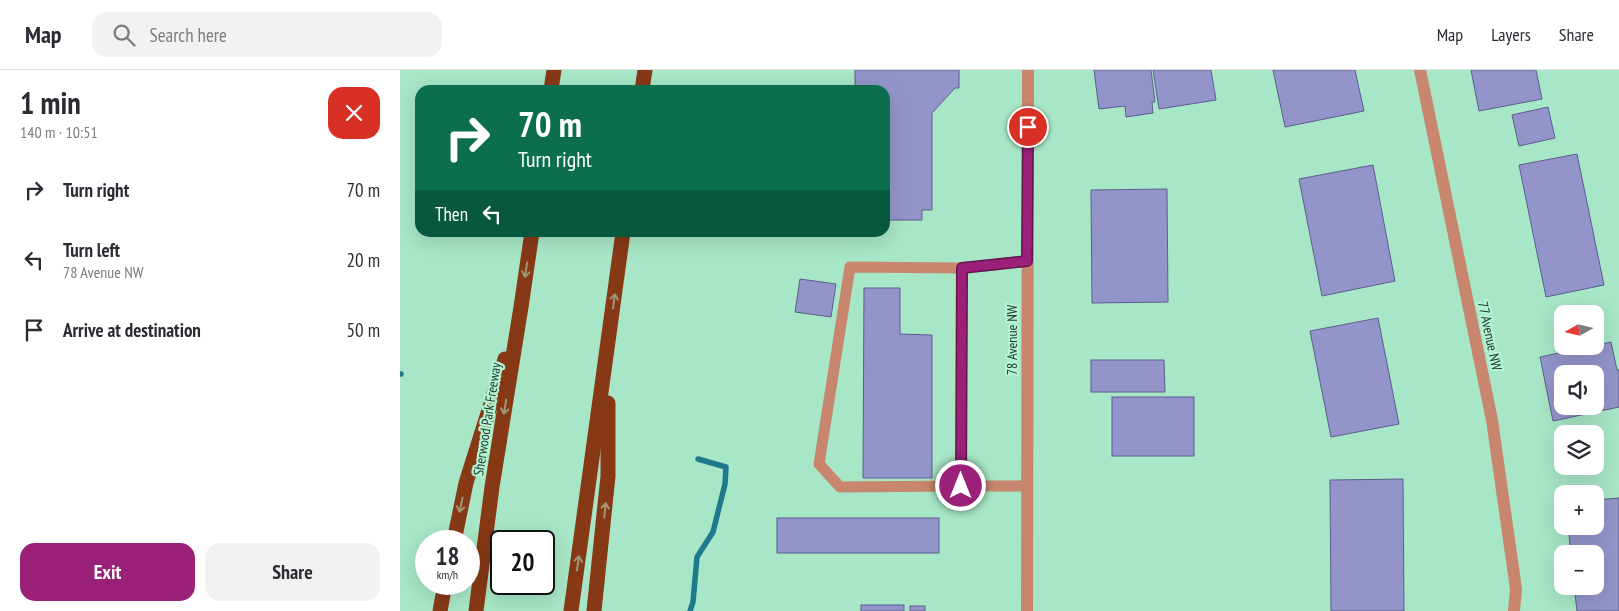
<!DOCTYPE html>
<html lang="en">
<head>
<meta charset="utf-8">
<style>
	body { margin:0; font-family:"PT Sans Narrow",sans-serif; background:#f2f2f3; color:#2b2b33; height:100vh; display:flex; flex-direction:column; font-size:19px; white-space:nowrap }
	* { box-sizing:border-box; margin:0 }
	p { font-size:16px; color:#7c7c81 }
	.icon { flex:none; width:28px; height:28px; fill:none; stroke:currentColor; stroke-width:2; stroke-linecap:round; stroke-linejoin:round }
	.map { position:relative; flex:1; overflow:hidden }
	.sheet { display:flex; flex-direction:column; background:#fff; width:400px }
	.sheet>* { flex:none }
	.guide { position:absolute; left:15px; top:15px; width:475px; height:152px; border-radius:15px; box-shadow:0 5px 20px #0002; background:#0b6e4f; color:#fff; overflow:hidden }
	.needle { width:32px; rotate:262deg }
	.tools { position:absolute; left:1154px; top:235px; display:grid; gap:10px }
	.tools a { display:grid; place-items:center; width:50px; height:50px; border-radius:10px; background:#fff; box-shadow:0 5px 20px #0002; font-size:25px }
	.speed { position:absolute; left:15px; top:460px; display:flex; gap:10px; font-size:25px; font-weight:700; text-align:center }
	.speed>* { display:grid; place-content:center; width:65px; height:65px; border-radius:50%; background:#fff; box-shadow:0 5px 20px #0002; line-height:1 }
	.speed small { font-size:12px; font-weight:400 }
	.speed .limit { border:2px solid #111; border-radius:8px; background:#fff; color:#111 }
	.pin { position:absolute; display:grid; place-items:center; width:42px; height:42px; color:#fff; margin:-21px; border:2px solid #fff; border-radius:50%; box-shadow:0 1px 5px #0007 }
	.me { position:absolute; width:55px; margin:-28px; rotate:0deg; stroke-linejoin:round; filter:drop-shadow(0 0 4px #0008) }
	.turn { display:flex; align-items:center; gap:18px; height:105px; padding:0 20px; font-size:22px }
	.turn .icon { width:65px; height:65px; stroke-width:2.5 }
	.turn b { display:block; font-size:35px; line-height:42px }
	.then { display:flex; align-items:center; height:48px; padding:0 20px; background:#0003; gap:10px; font-size:19px }
	.round { display:grid; place-items:center; flex:none; width:52px; height:52px; border-radius:15px; background:#f2f2f3 }
	.overview { display:flex; align-items:center; justify-content:space-between; height:85px; padding:0 20px }
	h1 { font-size:30px; font-weight:600; line-height:38px }
	.action { display:flex; gap:10px; margin-top:auto; padding:10px 20px }
	.action a { flex:1; height:58px; border-radius:15px; background:#9b2078; color:#fff; font-size:20px; font-weight:600; line-height:58px; text-align:center }
	.action a+a { background:#f2f2f3; color:#2b2b33 }
	ul { padding:0; list-style:none }
	li { display:flex; align-items:center; gap:15px; height:70px; padding:0 20px }
	li div { flex:1 }
	li b { display:block; font-size:19px }
	li em { font-style:normal }
	header { display:flex; align-items:center; gap:30px; box-sizing:border-box; height:70px; padding:0 25px; background:#fff; border-bottom:1px solid #e1e1e2 }
	header strong { font-size:24px }
	nav { display:flex; gap:28px; margin-inline-start:auto; font-size:18px }
	.search { width:350px; height:45px; background:#f2f2f3; display:flex; align-items:center; gap:12px; box-sizing:border-box; padding:0 18px; border-radius:15px; color:#7c7c81; font-size:19px }
	main { display:flex; flex:1; min-height:0 }
	.map>svg:first-child { display:block }
	.lines { fill:none; stroke-linecap:round; stroke-linejoin:round }
	.stream { stroke:#1f788c; stroke-width:5.5 }
	.building { fill:#9395ca; stroke:#5c5d8d; fill-rule:evenodd }
	.lane { stroke:#c7866d; stroke-width:11 }
	.street { stroke:#c7866d; stroke-width:12 }
	.highway { stroke:#873916; stroke-width:15 }
	.oneway { stroke:#9e9674 }
	.route-casing { stroke:#65154e; stroke-width:12 }
	.route { stroke:#9b2078; stroke-width:9 }
	.labels { text-anchor:middle; dominant-baseline:central; stroke-width:4.5; stroke-linejoin:round; paint-order:stroke }
	.street-label { font-size:14px; fill:#1e372b; stroke:#b4f3d3 }
</style>
</head>
<body>
<header>
<strong>Map</strong>
<div class="search"><svg class="icon" aria-label="search" viewBox="0 0 24 24"><circle cx="10" cy="10" r="6"/><path d="M15 15l6 6"/></svg>Search here</div>
<nav><a>Map</a><a>Layers</a><a>Share</a></nav>
</header>
<main>
<section class="sheet">
<div class="overview"><div><h1>1 min</h1><p>140 m · 10:51</p></div><a class="round" style="background:#d93025;color:#fff"><svg class="icon" aria-label="close" viewBox="0 0 24 24"><path d="M6 6l12 12M18 6L6 18"/></svg></a></div>
<ul>
<li><svg class="icon" aria-label="right" viewBox="0 0 24 24"><path d="M7 20v-9h11M14 6l5 5-5 5"/></svg><div><b>Turn right</b></div><em>70 m</em></li>
<li><svg class="icon" aria-label="left" viewBox="0 0 24 24"><path d="M17 20v-9H6M10 6l-5 5 5 5"/></svg><div><b>Turn left</b><p>78 Avenue NW</p></div><em>20 m</em></li>
<li><svg class="icon" aria-label="arrive" viewBox="0 0 24 24"><path d="M6 21V4h12l-3 4 3 4H6"/></svg><div><b>Arrive at destination</b></div><em>50 m</em></li>
</ul>
<div class="action"><a>Exit</a><a>Share</a></div>
</section>
<div class="map">
<svg width="1219" height="541" viewBox="0 0 1219 541">
	<rect width="100%" height="100%" fill="#a7e6c6"/>
	<g class="lines">
		<g class="stream">
			<path d="M0,304H1"/>
			<path d="M290,541L293,532L297,487L313,462L325,414L326,397L298,389"/>
		</g>
	</g>
	<g class="building">
		<path d="M455,0H559V18H555L532,43V140H522V150H485V20H455Z"/>
		<path d="M694,0H751L755,32H752L753,43L726,47L725,36L699,39Z"/>
		<path d="M753,0H811L816,30L759,39Z"/>
		<path d="M873,0H955L964,41L885,57Z"/>
		<path d="M1071,0H1136L1142,29L1079,41Z"/>
		<path d="M1148,37L1155,68L1119,76L1112,45Z"/>
		<path d="M1177,84L1204,215L1146,227L1119,95Z"/>
		<path d="M973,95L995,211L922,226L899,109Z"/>
		<path d="M767,119L768,232L692,233L691,120Z"/>
		<path d="M400,209L436,214L431,247L395,242Z"/>
		<path d="M464,218H500V264L532,265V408H463Z"/>
		<path d="M978,248L999,354L931,367L910,261Z"/>
		<path d="M1211,272L1217,300H1219V337L1153,351L1140,287ZM1162,304H1195V336H1162Z"/>
		<path d="M691,290H764L765,322H691Z"/>
		<rect x="712" y="327" width="82" height="59"/>
		<path d="M1003,409L1004,541H931L930,410Z"/>
		<path d="M1219,428V541H1177L1174,516H1195V484H1171L1168,456H1195V430Z"/>
		<rect x="377" y="448" width="162" height="35"/>
		<rect x="461" y="535" width="43" height="6"/>
		<rect x="510" y="536" width="15" height="5"/>
	</g>
	<g class="lines">
		<g class="lane">
			<path d="M561,416L440,417L419,394L450,197L562,198"/>
			<path d="M627,416H561L562,198L627,191"/>
		</g>
		<g class="street">
			<path d="M1020,0L1092,350L1116,519L1114,541"/>
			<path d="M627,541L628,0"/>
		</g>
		<g class="highway">
			<path d="M151,20L154,0"/>
			<path d="M242,20L245,0"/>
			<path d="M54,471L66,413L105,289"/>
			<path d="M40,541L45,514"/>
			<path d="M76,541L92,417L121,237L132,162"/>
			<path d="M171,541L223,162"/>
			<path d="M194,541L208,406V333"/>
		</g>
	</g>
	<defs><path id="oneway-shaft" d="M-6 0H5M1.5-3L5.5 0L1.5 3" fill="none" stroke-width="1.6" stroke-linecap="round" stroke-linejoin="round" transform="scale(1.25)"/></defs>
	<g class="oneway">
		<use href="#oneway-shaft" transform="translate(126 200) rotate(98)"/>
		<use href="#oneway-shaft" transform="translate(214 231) rotate(-82)"/>
		<use href="#oneway-shaft" transform="translate(105 337) rotate(99)"/>
		<use href="#oneway-shaft" transform="translate(61 435) rotate(102)"/>
		<use href="#oneway-shaft" transform="translate(205 440) rotate(-84)"/>
		<use href="#oneway-shaft" transform="translate(178 493) rotate(-82)"/>
	</g>
	<g class="lines">
		<defs>
			<path id="route" d="M561,416L562,198L627,191L628,57"/>
		</defs>
		<use href="#route" class="route-casing"/>
		<use href="#route" class="route"/>
	</g>
	<g class="labels">
		<g class="street-label">
			<text transform="translate(1090 266) rotate(78)">77 Avenue NW</text>
			<text transform="translate(612 270) rotate(-90)">78 Avenue NW</text>
			<text transform="translate(87 349) rotate(-81)">Sherwood Park Freeway</text>
		</g>
	</g>
</svg>
<div class="tools">
<a><svg class="needle" viewBox="-14 -14 28 28"><path d="M0-13l5 13h-10z" fill="#e53935"/><path d="M0 13l5-13h-10z" fill="#7c7c81"/></svg></a>
<a><svg class="icon" aria-label="sound" viewBox="0 0 24 24"><path d="M4 9h4l5-4v14l-5-4H4zM17 9q2 3 0 6"/></svg></a>
<a><svg class="icon" aria-label="layers" viewBox="0 0 24 24"><path d="M12 4l9 5-9 5-9-5zM3 14l9 5 9-5"/></svg></a>
<a>+</a>
<a>−</a>
</div>
<div class="speed"><div>18<small>km/h</small></div><div class="limit">20</div></div>
<div class="pin" style="left:628px;top:57px;background:#d93025"><svg class="icon" aria-label="arrive" viewBox="0 0 24 24"><path d="M6 21V4h12l-3 4 3 4H6"/></svg></div>
<svg class="me" style="left:561px;top:416px" viewBox="-20 -20 40 40"><circle r="17" fill="#9b2078" stroke="#fff" stroke-width="3"/><path d="M0-11L8 9 0 5-8 9z" fill="#fff"/></svg>
<div class="guide">
<div class="turn"><svg class="icon" aria-label="right" viewBox="0 0 24 24"><path d="M7 20v-9h11M14 6l5 5-5 5"/></svg><div><b>70 m</b>Turn right</div></div>
<div class="then">Then<svg class="icon" aria-label="left" viewBox="0 0 24 24"><path d="M17 20v-9H6M10 6l-5 5 5 5"/></svg></div>
</div>
</div>
</main>
</body>
</html>
